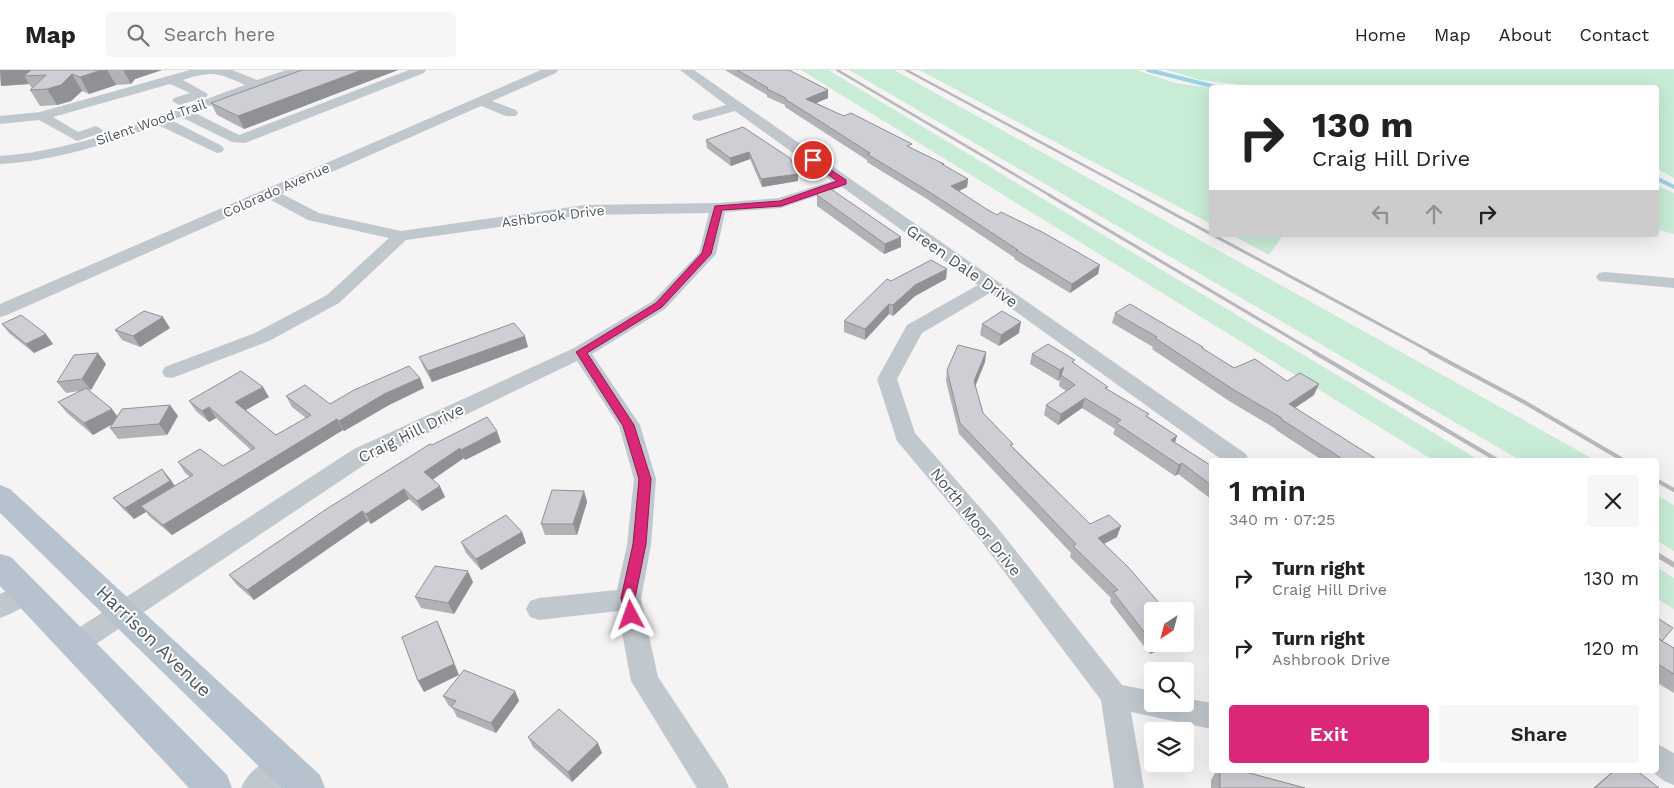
<!DOCTYPE html>
<html lang="en">
<head>
<meta charset="utf-8">
<style>
	body { margin:0; font-family:"Work Sans",sans-serif; background:#f6f6f6; color:#222; height:100vh; display:flex; flex-direction:column; font-size:19px; white-space:nowrap }
	* { box-sizing:border-box; margin:0 }
	p { font-size:16px; color:#767676 }
	.icon { flex:none; width:28px; height:28px; fill:none; stroke:currentColor; stroke-width:2; stroke-linecap:round; stroke-linejoin:round }
	.map { position:relative; flex:1; overflow:hidden }
	.side { position:absolute; left:1209px; top:388px; width:450px; height:315px; display:flex; flex-direction:column; background:#fff; border-radius:5px; box-shadow:0 5px 20px #0002 }
	.side>* { flex:none }
	.guide { position:absolute; left:1209px; top:15px; width:450px; height:152px; border-radius:5px; box-shadow:0 5px 20px #0002; background:#fff; color:#222; overflow:hidden }
	.needle { width:32px; rotate:216deg }
	.buttons { position:absolute; left:1144px; top:532px; display:grid; gap:10px }
	.buttons a { display:grid; place-items:center; width:50px; height:50px; border-radius:5px; background:#fff; box-shadow:0 5px 20px #0002; font-size:25px }
	.pin { position:absolute; display:grid; place-items:center; width:42px; height:42px; color:#fff; margin:-21px; border:2px solid #fff; border-radius:50%; box-shadow:0 1px 5px #0007 }
	.me { position:absolute; width:55px; margin:-28px; rotate:356deg; stroke-linejoin:round; filter:drop-shadow(0 0 4px #0008) }
	.turn { display:flex; align-items:center; gap:18px; height:105px; padding:0 20px; font-size:22px }
	.turn .icon { width:65px; height:65px; stroke-width:2.5 }
	.turn b { display:block; font-size:35px; line-height:42px }
	.lanes { display:flex; align-items:center; height:48px; padding:0 20px; background:#0003; justify-content:center; gap:25px; direction:ltr }
	.lanes .off { opacity:.35 }
	.round { display:grid; place-items:center; flex:none; width:52px; height:52px; border-radius:5px; background:#f6f6f6 }
	.summary { display:flex; align-items:center; justify-content:space-between; height:85px; padding:0 20px }
	h1 { font-size:30px; font-weight:600; line-height:38px }
	.cta { display:flex; gap:10px; margin-top:auto; padding:10px 20px }
	.cta a { flex:1; height:58px; border-radius:5px; background:#db2777; color:#fff; font-size:20px; font-weight:600; line-height:58px; text-align:center }
	.cta a+a { background:#f6f6f6; color:#222 }
	ul { padding:0; list-style:none }
	li { display:flex; align-items:center; gap:15px; height:70px; padding:0 20px }
	li div { flex:1 }
	li b { display:block; font-size:19px }
	li em { font-style:normal }
	header { display:flex; align-items:center; gap:30px; box-sizing:border-box; height:70px; padding:0 25px; background:#fff; border-bottom:1px solid #e0e0e0 }
	header strong { font-size:24px }
	nav { display:flex; gap:28px; margin-inline-start:auto; font-size:18px }
	.search { width:350px; height:45px; background:#f6f6f6; display:flex; align-items:center; gap:12px; box-sizing:border-box; padding:0 18px; border-radius:5px; color:#767676; font-size:19px }
	.map>svg:first-child { display:block }
	.green { fill:#c8ecd6 }
	.lines { fill:none; stroke-linecap:round; stroke-linejoin:round }
	.stream { stroke:#9ad3e4; stroke-width:4 }
	.minor { fill:#c0c7cd; fill-rule:evenodd }
	.major { fill:#b6c2ce; fill-rule:evenodd }
	.rail-far3 { stroke:#b6b8bc; stroke-width:2.5 }
	.rail-far2 { stroke:#b6b8bc; stroke-width:3 }
	.rail-far1 { stroke:#b6b8bc; stroke-width:4 }
	.rail { stroke:#b6b8bc; stroke-width:5 }
	.wall { fill:#b0b2b6 }
	.shaded-wall { fill:#909194 }
	.building { fill:#cdcfd4; stroke:#909194 }
	.route { fill:#db2777; stroke:#8e194d }
	.labels { text-anchor:middle; dominant-baseline:central; stroke-width:4; stroke-linejoin:round; paint-order:stroke }
	.far-street-label { font-size:14px; fill:#4c555e; stroke:#fff }
	.street-label { font-size:16px; fill:#4c555e; stroke:#fff }
	.near-street-label { font-size:19px; fill:#4c555e; stroke:#fff }
</style>
</head>
<body>
<header>
<strong>Map</strong>
<div class="search"><svg class="icon" aria-label="search" viewBox="0 0 24 24"><circle cx="10" cy="10" r="6"/><path d="M15 15l6 6"/></svg>Search here</div>
<nav><a>Home</a><a>Map</a><a>About</a><a>Contact</a></nav>
</header>
<div class="map">
<svg width="1674" height="718" viewBox="0 0 1674 718">
	<rect width="100%" height="100%" fill="#f5f3f3"/>
	<g class="green">
		<path d="M801,0H828L1479,390H1433Z"/>
		<path d="M849,0H894L1595,390H1520Z"/>
		<path d="M919,0H1136L1175,13L1211,18V154Z"/>
		<path d="M1167,0H1674V108L1656,98V18H1268L1200,10Z"/>
		<path d="M1656,115L1674,123V164L1656,159Z"/>
		<path d="M1232,165H1283L1269,185Z"/>
		<path d="M1656,425L1674,435V481L1656,470Z"/>
		<path d="M1656,497L1674,508V539L1656,528Z"/>
	</g>
	<g class="lines">
		<g class="stream">
			<path d="M1148,0L1220,18"/>
			<path d="M1656,108L1674,117"/>
		</g>
		<g class="minor">
			<path d="M190,0H232L257,10L286,0H304L302,3L193,42L239,65L409,0H426L424,3L245,73L232,72L181,47L171,50L222,76L224,79L222,82L217,83L158,55C107,74 55,91 0,94V86C85,80 166,43 245,15C216,2 213,1 183,10L208,24L206,27L179,35L172,31L174,28L190,23L170,14L53,47L78,62L96,56L103,60L101,63L77,71L39,50L0,54V46L40,42Z"/>
			<path d="M541,0H558L556,3L492,31L516,40L518,43L516,46H506L481,36L282,124L319,143L401,161L585,135L718,133L779,128L832,111L735,41L699,51L694,50L692,47L694,44L726,35L680,0H694L1246,384L1249,390H1222L990,223L922,263L897,309L915,363L997,457L1122,615L1152,621V634H1185V628L1211,633V659L1131,642L1144,718H1114L1101,630L981,471L897,371L877,309L907,255L978,215L842,117L781,138L725,142L716,184L665,239L592,284L640,355L656,409L651,475L641,529L658,607L725,708L729,718H697L631,611L618,541L539,550L530,547L526,539L530,531L539,528L617,520L627,475L634,409L619,356L577,291L370,391L84,582L75,585L66,582L62,574L66,566L354,379L574,278L653,231L699,183L709,143L585,145L406,170L339,233L269,271L172,308L165,307L162,302L165,297L255,263L327,225L389,168L308,150L269,129L7,245L0,247V234Z"/>
			<path d="M1605,202L1674,208V218L1599,211L1596,207L1599,203Z"/>
			<path d="M25,512L34,515L38,522C31,535 13,543 0,548V524Z"/>
			<path d="M1656,673L1674,683V715L1664,711L1650,700H1656Z"/>
			<path d="M284,681L294,685L299,695L294,705L279,718H241C248,701 267,688 284,681Z"/>
		</g>
		<g class="major">
			<path d="M0,415L10,419L320,705L325,718H281L0,443Z"/>
			<path d="M0,484L11,487L227,705L232,718H189L0,516Z"/>
		</g>
		<g class="rail-far3">
			<path d="M837,0L1051,126"/>
			<path d="M906,0L1141,126"/>
		</g>
		<g class="rail-far2">
			<path d="M1049,125L1316,283"/>
			<path d="M1139,125L1211,164"/>
			<path d="M1213,165L1433,283"/>
		</g>
		<g class="rail-far1">
			<path d="M1314,282L1497,390"/>
			<path d="M1430,282L1524,332L1623,390"/>
			<path d="M1656,410L1674,420"/>
		</g>
		<path class="rail" d="M1656,484L1674,495"/>
	</g>
	<g class="wall">
		<path d="M0,0H162L135,9L131,14L116,15L89,24L82,21L71,31L57,35L40,36L30,20L32,18L29,14L1,16Z"/>
		<path d="M302,0H398L244,59L217,45L211,33Z"/>
		<path d="M725,0H789L828,20V28L816,33L944,94L943,95L968,109L967,117L959,121L988,140L1098,204L1070,223L1014,189L1015,188L927,129L867,92V90L785,37V35L767,27V25Z"/>
		<path d="M743,57L798,104V111L762,117L750,89L731,96L707,78L706,70Z"/>
		<path d="M817,125L901,177L884,184L817,136Z"/>
		<path d="M947,199L946,209L915,226L893,246L889,244L865,270L844,262V251L891,211Z"/>
		<path d="M1115,243L1203,277V279L1234,298L1287,311L1314,325L1295,338L1378,390H1322L1276,360V359L1229,331L1152,279L1153,277L1112,253Z"/>
		<path d="M2,254L53,274L34,283L9,263Z"/>
		<path d="M982,254L1019,263L999,276L980,265Z"/>
		<path d="M170,258L140,277L122,270L115,260Z"/>
		<path d="M528,277L432,312L424,298L419,287Z"/>
		<path d="M986,282L985,292L975,315L983,343L1013,377L1090,454L1117,467L1104,474L1152,541V574H1174L1150,584L1110,532L1111,528L1070,487L1071,483L959,364L946,311L947,300Z"/>
		<path d="M1032,284L1074,293L1107,319L1177,366L1175,372L1210,395H1211V429L1178,404L1175,406L1113,364L1115,359L1082,338L1058,355L1044,345L1046,335L1066,321L1059,316L1060,309L1058,311L1030,294Z"/>
		<path d="M106,294L91,320H88L117,346L170,335L178,346L167,365L118,369L110,358L112,354L93,365L67,343L58,332L80,321L66,323L57,312Z"/>
		<path d="M420,308L424,318L389,335L344,361L343,360L172,465L150,447L146,442L134,449L123,439L113,428L162,399L175,416L190,407L185,403L178,392L223,396L251,380L216,348L209,352L196,341L189,331L269,327L246,340L276,365L306,348L292,337L286,326L330,334Z"/>
		<path d="M501,372L465,390L464,388L432,410L445,427L422,441L409,429L371,454L368,451L254,530L237,515L229,505L432,375Z"/>
		<path d="M584,421L587,432L577,465H545L541,454Z"/>
		<path d="M522,462L526,473L481,500L466,483L461,472Z"/>
		<path d="M473,512L454,544L421,538L415,527Z"/>
		<path d="M1656,547L1662,571L1674,578V623L1656,612Z"/>
		<path d="M515,621L519,631L496,663L457,647L452,637L449,636L443,626Z"/>
		<path d="M528,667L602,683L572,712L533,677Z"/>
		<path d="M1217,700H1238L1305,718H1211V710Z"/>
		<path d="M1614,700H1636L1659,718H1593Z"/>
	</g>
	<g class="shaded-wall">
		<path d="M0,0H37L24,6L29,14L1,16Z"/>
		<path d="M102,0H107L116,15L89,24L80,7Z"/>
		<path d="M123,0H162L135,9L131,14Z"/>
		<path d="M362,0H398L244,59L238,46Z"/>
		<path d="M72,4L82,21L71,31L57,35L47,19Z"/>
		<path d="M828,20V28L807,37L806,29Z"/>
		<path d="M749,82L750,89L731,96L730,88Z"/>
		<path d="M798,104V111L762,117L761,109Z"/>
		<path d="M968,109L967,117L950,125L951,116Z"/>
		<path d="M901,167V177L884,184L885,174Z"/>
		<path d="M1100,195L1098,204L1070,223L1072,214Z"/>
		<path d="M947,199L946,209L915,226L893,246V235L915,215Z"/>
		<path d="M889,234V244L865,270V259Z"/>
		<path d="M163,247L170,258L140,277L133,266Z"/>
		<path d="M1021,252L1019,263L999,276L1001,265Z"/>
		<path d="M46,264L53,274L34,283L26,274Z"/>
		<path d="M525,266L528,277L432,312L428,301Z"/>
		<path d="M986,282L985,292L973,322L974,311Z"/>
		<path d="M98,283L106,294L91,320L82,309Z"/>
		<path d="M1064,297L1060,309L1058,311L1060,300Z"/>
		<path d="M420,308L424,318L389,335L344,361L339,351L384,324Z"/>
		<path d="M1319,314L1314,325L1284,345L1289,334Z"/>
		<path d="M263,317L269,327L242,342L235,332Z"/>
		<path d="M1085,328L1082,338L1058,355L1061,344Z"/>
		<path d="M170,335L178,346L167,365L159,354Z"/>
		<path d="M209,337L216,348L209,352L202,341Z"/>
		<path d="M112,339L120,350L93,365L84,353Z"/>
		<path d="M337,349L343,360L172,465L163,455Z"/>
		<path d="M497,361L501,372L465,390L461,380Z"/>
		<path d="M1177,366L1173,377L1171,370Z"/>
		<path d="M460,378L464,388L429,412L424,402Z"/>
		<path d="M1182,393L1178,404L1175,406L1179,395Z"/>
		<path d="M162,399L171,410L178,422L141,436L146,442L134,449L125,438Z"/>
		<path d="M440,416L445,427L422,441L417,431Z"/>
		<path d="M404,419L409,429L371,454L366,444Z"/>
		<path d="M584,421L587,432L577,465L573,454Z"/>
		<path d="M362,441L368,451L254,530L247,520Z"/>
		<path d="M1121,456L1117,467L1095,478L1098,468Z"/>
		<path d="M522,462L526,473L481,500L476,489Z"/>
		<path d="M468,501L473,512L454,544L448,533Z"/>
		<path d="M437,551L442,562L459,605L424,622L418,611Z"/>
		<path d="M1154,574H1174L1150,584Z"/>
		<path d="M515,621L519,631L496,663L491,653Z"/>
		<path d="M598,673L602,683L572,712L568,702Z"/>
	</g>
	<g class="building">
		<path d="M31,0H102L80,7L72,4L61,15L47,19L30,20L46,5L24,6Z"/>
		<path d="M302,0H362L238,46L211,33Z"/>
		<path d="M737,0H789L828,20L806,29L844,46L851,43L912,74L907,76L944,94H942L968,109L951,116L988,140L997,145L1001,142L1044,163L1100,195L1072,214L1016,180H1018L928,121L867,84L870,83L785,29L786,28L767,19L768,18Z"/>
		<path d="M743,57L790,88L798,104L761,109L749,82L730,88L706,70Z"/>
		<path d="M825,115L901,167L885,174L817,125Z"/>
		<path d="M931,190L947,199L915,215L893,235L889,234L865,259L844,251L887,209L891,211Z"/>
		<path d="M1130,234L1203,277L1202,278L1234,298L1255,289L1287,311L1300,303L1319,314L1289,334L1378,390H1344L1281,349L1282,348L1234,320L1155,268L1157,267L1115,243Z"/>
		<path d="M144,241L163,247L133,266L115,260Z"/>
		<path d="M1002,241L1021,252L1001,265L982,254Z"/>
		<path d="M21,245L46,264L26,274L2,254Z"/>
		<path d="M514,253L525,266L428,301L419,287Z"/>
		<path d="M1048,274L1075,290L1072,292L1108,317L1105,318L1149,344L1146,346L1177,366L1171,370L1210,395H1211V415L1182,393L1179,395L1116,353L1121,350L1085,328L1061,344L1046,335L1075,315L1061,305L1064,297L1060,300L1032,284Z"/>
		<path d="M958,275L986,282L974,311L983,343L1013,374L1010,375L1090,454L1109,445L1121,456L1098,468L1129,498L1166,541H1152V572L1113,522L1118,520L1073,476L1076,474L960,353L947,300Z"/>
		<path d="M98,283L82,309L57,312L74,285Z"/>
		<path d="M409,296L420,308L384,324L339,351L337,349L163,455L141,436L193,405L178,392L200,379L223,396L255,378L209,337L202,341L189,331L241,301L263,317L235,332L276,365L311,345L286,326L305,315L330,334L354,320Z"/>
		<path d="M86,318L112,339L84,353L58,332Z"/>
		<path d="M170,335L159,354L110,358L122,339Z"/>
		<path d="M487,347L497,361L461,380L460,378L424,402L440,416L417,431L404,419L366,444L362,441L247,520L229,505L325,440L430,374L432,375Z"/>
		<path d="M162,399L170,411L125,438L113,428Z"/>
		<path d="M552,420L584,421L573,454H541Z"/>
		<path d="M506,445L522,462L476,489L461,472Z"/>
		<path d="M435,496L468,501L448,533L415,527Z"/>
		<path d="M1656,547L1673,558L1662,571L1656,567Z"/>
		<path d="M437,551L454,594L418,611L402,567Z"/>
		<path d="M1657,568L1674,578V604L1656,593V569Z"/>
		<path d="M464,600L515,621L491,653L451,637L456,631L443,626Z"/>
		<path d="M559,639L598,673L568,702L528,667Z"/>
		<path d="M1220,700H1238L1305,718H1220Z"/>
		<path d="M1615,700H1636L1659,718H1595Z"/>
	</g>
	<path class="route" d="M813,88L846,110V114L781,136L722,140L711,184L662,237L587,283L634,355L651,409L646,474L635,528L638,545L636,549L631,551L626,549L621,528L633,474L639,409L623,356L576,282L656,233L702,183L715,136L780,131L837,111L810,92V89Z"/>
	<g class="labels">
		<g class="far-street-label">
			<text transform="translate(151 52) rotate(-19)">Silent Wood Trail</text>
			<text transform="translate(276 120) rotate(-24)">Colorado Avenue</text>
			<text transform="translate(553 146) rotate(-7)">Ashbrook Drive</text>
		</g>
		<g class="street-label">
			<text transform="translate(962 196) rotate(35)">Green Dale Drive</text>
			<text transform="translate(411 363) rotate(-26)">Craig Hill Drive</text>
			<text transform="translate(976 452) rotate(51)">North Moor Drive</text>
		</g>
		<g class="near-street-label">
			<text transform="translate(154 571) rotate(44)">Harrison Avenue</text>
		</g>
	</g>
</svg>
<div class="buttons">
<a><svg class="needle" viewBox="-14 -14 28 28"><path d="M0-13l5 13h-10z" fill="#e53935"/><path d="M0 13l5-13h-10z" fill="#767676"/></svg></a>
<a><svg class="icon" aria-label="search" viewBox="0 0 24 24"><circle cx="10" cy="10" r="6"/><path d="M15 15l6 6"/></svg></a>
<a><svg class="icon" aria-label="layers" viewBox="0 0 24 24"><path d="M12 4l9 5-9 5-9-5zM3 14l9 5 9-5"/></svg></a>
</div>
<div class="pin" style="left:813px;top:90px;background:#d93025"><svg class="icon" aria-label="arrive" viewBox="0 0 24 24"><path d="M6 21V4h12l-3 4 3 4H6"/></svg></div>
<svg class="me" style="left:631px;top:545px" viewBox="-20 -20 40 40"><path d="M0-17L14 15 0 8-14 15z" fill="#db2777" stroke="#fff" stroke-width="4"/></svg>
<div class="guide">
<div class="turn"><svg class="icon" aria-label="right" viewBox="0 0 24 24"><path d="M7 20v-9h11M14 6l5 5-5 5"/></svg><div><b>130 m</b>Craig Hill Drive</div></div>
<div class="lanes"><svg class="icon off" aria-label="left" viewBox="0 0 24 24"><path d="M17 20v-9H6M10 6l-5 5 5 5"/></svg><svg class="icon off" aria-label="ahead" viewBox="0 0 24 24"><path d="M12 20V5M6 11l6-6 6 6"/></svg><svg class="icon" aria-label="right" viewBox="0 0 24 24"><path d="M7 20v-9h11M14 6l5 5-5 5"/></svg></div>
</div>
<section class="side">
<div class="summary"><div><h1>1 min</h1><p>340 m · 07:25</p></div><a class="round"><svg class="icon" aria-label="close" viewBox="0 0 24 24"><path d="M6 6l12 12M18 6L6 18"/></svg></a></div>
<ul>
<li><svg class="icon" aria-label="right" viewBox="0 0 24 24"><path d="M7 20v-9h11M14 6l5 5-5 5"/></svg><div><b>Turn right</b><p>Craig Hill Drive</p></div><em>130 m</em></li>
<li><svg class="icon" aria-label="right" viewBox="0 0 24 24"><path d="M7 20v-9h11M14 6l5 5-5 5"/></svg><div><b>Turn right</b><p>Ashbrook Drive</p></div><em>120 m</em></li>
</ul>
<div class="cta"><a>Exit</a><a>Share</a></div>
</section>
</div>
</body>
</html>
